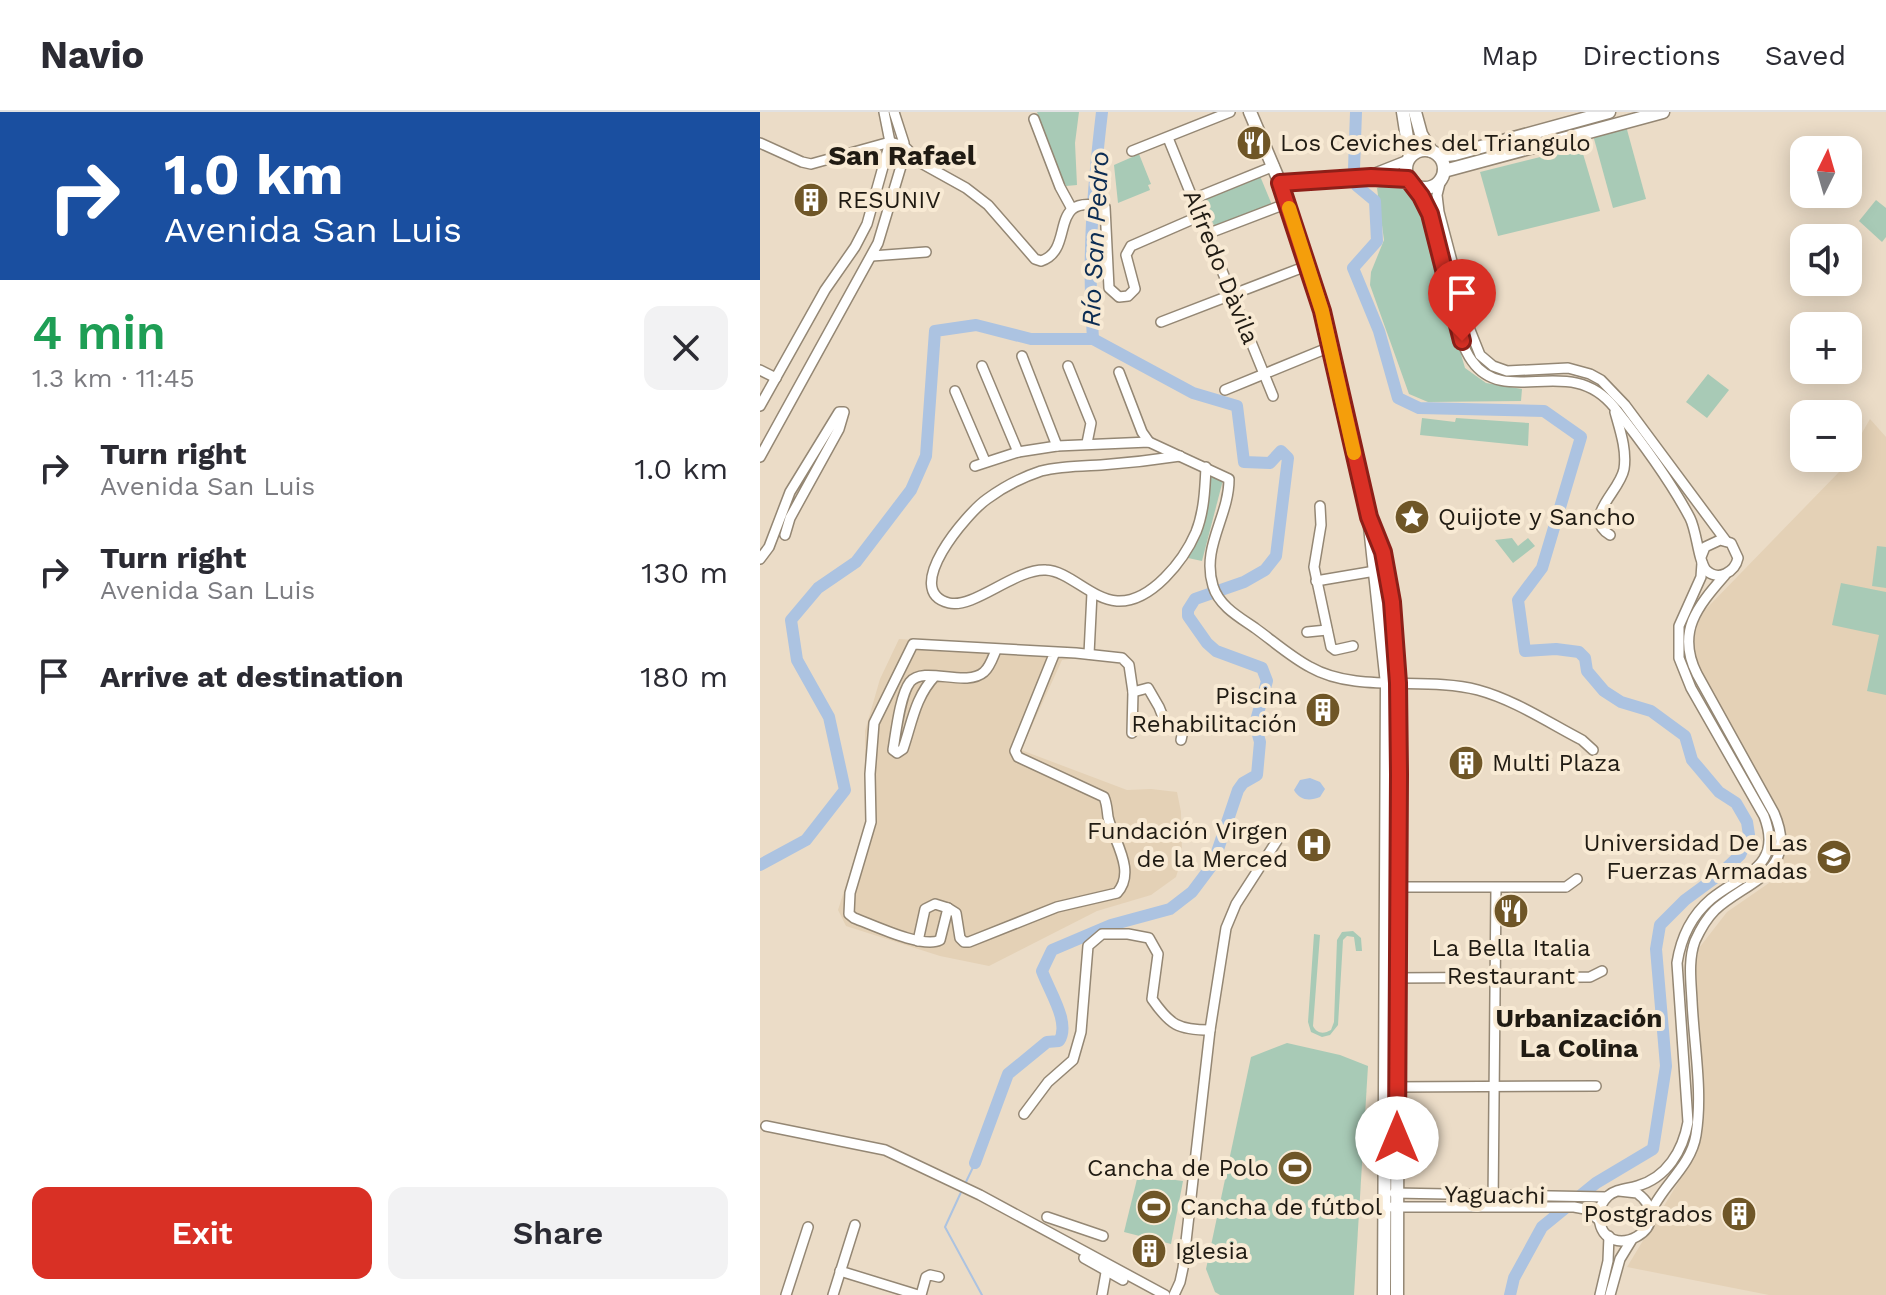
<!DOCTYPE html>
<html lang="en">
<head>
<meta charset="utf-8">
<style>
	body { margin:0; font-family:"Work Sans",sans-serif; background:#f2f2f3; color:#2b2b33; height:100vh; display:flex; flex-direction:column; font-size:30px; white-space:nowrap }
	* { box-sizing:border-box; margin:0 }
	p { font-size:26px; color:#7c7c81 }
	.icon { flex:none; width:44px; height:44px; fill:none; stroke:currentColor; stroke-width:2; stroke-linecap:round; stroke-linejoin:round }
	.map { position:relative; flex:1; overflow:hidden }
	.side { display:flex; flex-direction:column; background:#fff; width:760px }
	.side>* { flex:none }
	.hud { background:#1a4fa0; color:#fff; overflow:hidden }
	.needle { width:52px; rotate:5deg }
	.fabs { position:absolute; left:1030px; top:24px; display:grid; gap:16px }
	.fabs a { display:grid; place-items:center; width:72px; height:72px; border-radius:16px; background:#fff; box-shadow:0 4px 20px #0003; font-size:40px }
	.pin { position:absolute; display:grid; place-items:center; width:68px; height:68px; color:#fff; margin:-82px -34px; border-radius:50% 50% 50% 0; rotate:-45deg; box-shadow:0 0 8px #0007 }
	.pin .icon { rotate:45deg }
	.me { position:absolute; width:88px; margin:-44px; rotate:0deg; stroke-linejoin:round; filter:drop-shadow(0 0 6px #0008) }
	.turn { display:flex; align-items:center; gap:28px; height:168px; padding:0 32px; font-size:36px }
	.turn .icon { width:104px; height:104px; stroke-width:2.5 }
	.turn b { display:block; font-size:56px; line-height:68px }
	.round { display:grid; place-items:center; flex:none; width:84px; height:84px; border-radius:16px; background:#f2f2f3 }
	.head { display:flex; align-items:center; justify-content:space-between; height:136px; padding:0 32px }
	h1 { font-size:48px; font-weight:600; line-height:60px; color:#1e9e55 }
	.button { display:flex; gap:16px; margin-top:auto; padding:16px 32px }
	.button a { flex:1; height:92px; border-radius:16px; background:#d93025; color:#fff; font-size:32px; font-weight:600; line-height:92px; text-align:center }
	.button a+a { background:#f2f2f3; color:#2b2b33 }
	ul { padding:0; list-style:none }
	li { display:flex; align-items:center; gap:24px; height:104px; padding:0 32px }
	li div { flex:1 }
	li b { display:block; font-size:30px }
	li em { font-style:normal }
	header { display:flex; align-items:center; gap:48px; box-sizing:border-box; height:112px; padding:0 40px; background:#fff; border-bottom:2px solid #e1e1e2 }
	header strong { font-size:38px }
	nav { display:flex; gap:44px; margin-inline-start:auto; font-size:28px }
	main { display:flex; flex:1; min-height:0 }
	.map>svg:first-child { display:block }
	.built { fill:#e4d1b6 }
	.green { fill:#a8cab6 }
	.water { fill:#acc3e1 }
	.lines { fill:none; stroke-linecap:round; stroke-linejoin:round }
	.stream { stroke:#acc3e1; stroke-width:2 }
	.river { stroke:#acc3e1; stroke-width:12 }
	.minor-casing { stroke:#948774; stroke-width:12 }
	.major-casing { stroke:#948774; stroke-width:15 }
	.minor { stroke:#fff; stroke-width:9 }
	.major { stroke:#fff; stroke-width:12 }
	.route-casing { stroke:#8d1f18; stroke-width:20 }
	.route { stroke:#d93025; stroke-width:14 }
	.slow { stroke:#f59e0b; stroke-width:14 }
	.labels { text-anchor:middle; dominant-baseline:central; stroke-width:8; stroke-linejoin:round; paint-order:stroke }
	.poi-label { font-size:24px; fill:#201b13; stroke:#f8ead4; text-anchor:start }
	.street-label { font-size:24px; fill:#201b13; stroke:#f8ead4 }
	.water-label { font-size:26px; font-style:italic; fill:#0b2c53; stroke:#f8ead4 }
	.neighbourhood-label { font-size:26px; font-weight:bold; fill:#201b13; stroke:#f8ead4 }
	.quarter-label { font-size:28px; font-weight:bold; fill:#201b13; stroke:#f8ead4 }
</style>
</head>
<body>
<header>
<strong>Navio</strong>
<nav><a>Map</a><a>Directions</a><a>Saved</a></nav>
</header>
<main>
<section class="side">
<div class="hud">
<div class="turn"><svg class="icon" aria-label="right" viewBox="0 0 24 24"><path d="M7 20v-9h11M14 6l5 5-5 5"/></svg><div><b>1.0 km</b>Avenida San Luis</div></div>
</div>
<div class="head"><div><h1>4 min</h1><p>1.3 km · 11:45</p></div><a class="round"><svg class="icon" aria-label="close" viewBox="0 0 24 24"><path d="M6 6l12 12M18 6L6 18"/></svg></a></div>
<ul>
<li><svg class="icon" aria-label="right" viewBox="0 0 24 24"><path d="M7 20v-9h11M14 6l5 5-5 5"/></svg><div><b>Turn right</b><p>Avenida San Luis</p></div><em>1.0 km</em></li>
<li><svg class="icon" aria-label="right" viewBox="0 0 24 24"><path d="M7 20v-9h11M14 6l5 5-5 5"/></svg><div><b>Turn right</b><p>Avenida San Luis</p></div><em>130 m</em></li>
<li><svg class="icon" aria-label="arrive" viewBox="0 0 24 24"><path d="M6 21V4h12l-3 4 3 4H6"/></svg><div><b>Arrive at destination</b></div><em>180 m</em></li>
</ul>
<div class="button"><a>Exit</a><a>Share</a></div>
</section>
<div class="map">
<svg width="1126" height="1183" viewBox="0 0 1126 1183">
	<rect width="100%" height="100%" fill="#ebdcc7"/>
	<g class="built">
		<path d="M1110,307L1126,325V1183H1009L867,1155L930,1051L939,1031L942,1012L936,853L939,836L967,800L1009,771L1020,752L1024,737L1025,716L1019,698L936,551L933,531L938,511L944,499L1080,359Z"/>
		<path d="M139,527L319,538L316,546L302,548L261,638L367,678L391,677L417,680L421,700L422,745L416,765L391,783L337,799L229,854L180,844L86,814L78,798L105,713V619L120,567Z"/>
	</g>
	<g class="green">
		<path d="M277,0H319L315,31L317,73L306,74L289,36Z"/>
		<path d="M866,14L886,87L853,96L833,23Z"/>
		<path d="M821,35L840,99L738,124L720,60Z"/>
		<path d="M379,42L391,72L388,73L390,78L358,91L354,53Z"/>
		<path d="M500,64L512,93L455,116L443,87Z"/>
		<path d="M626,72L645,77L657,90L705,256L726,271L762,277L761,289L668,290L649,282L610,173L611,160L624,128L617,76Z"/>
		<path d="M1116,88L1126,96V125L1122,130L1099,109Z"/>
		<path d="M948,262L969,278L947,306L926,290Z"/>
		<path d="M662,306L695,310L696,306L769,311L768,334L660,323Z"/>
		<path d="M449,364L463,368L442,449L428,446Z"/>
		<path d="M752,426L758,434L768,426L775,434L753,451L735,428Z"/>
		<path d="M1117,434L1126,435V476L1112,474Z"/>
		<path d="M1081,471L1126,480V583L1107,579L1119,523L1072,513Z"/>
		<path d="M593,819L601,826L602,839H596L594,825L587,824L583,828L578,913L570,923L562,925L551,920L548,910L554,822L560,823L553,914C557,922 564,922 571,918L574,910L577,828L582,820Z"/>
		<path d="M527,931L580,943L608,954L594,1183H460L455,1180L446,1157L491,945Z"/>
		<path d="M378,1063L423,1069L411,1132L364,1120Z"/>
	</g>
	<path class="water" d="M550,666L560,670L565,677L560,685C550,689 540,689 534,678L540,668Z"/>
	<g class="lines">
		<g class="stream">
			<path d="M205,1072L215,1051"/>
			<path d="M202,1078L185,1115L222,1183"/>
		</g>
		<g class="river">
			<path d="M596,0L594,57L597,74L615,89L617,129L593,156L619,219L638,286L659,296L784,299L821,325L782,456L758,488L765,539L796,537L819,540L825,546L827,559L844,579L861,590L891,599L925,624L932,648L959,680L976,691L987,710L989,723L980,743L959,763L925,788L900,813L896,837L906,954L893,1037L836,1071L782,1115L754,1166L750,1183"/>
			<path d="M0,753L46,728L85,678L69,605L37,548L31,508L58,476L96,450L151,378L166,344L175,219L216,213L271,227H333C327,150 333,76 342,0"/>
			<path d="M215,1051L248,962L287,930L299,929C311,911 289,879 282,859L292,838L351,813L410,797L432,780L453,752L478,678L483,671L497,663L500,630L495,612L507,569L502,556L456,539L447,531L428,504V498L435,487L484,470L505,458L516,444L528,346L521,339L510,351L484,350L477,294L433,281L333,227"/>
		</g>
		<defs>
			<g id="minor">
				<path d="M274,7L300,75L312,97"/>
				<path d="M408,26L513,284"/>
				<path d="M0,31L42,50L51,52L130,30L144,34"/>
				<path d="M144,34L161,51L206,76L228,93L275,147L281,149C317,137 285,80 345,95L349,176L359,185L368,184L375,177L366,143L371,134L440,104"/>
				<path d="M372,39L470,0"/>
				<path d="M610,63L648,48"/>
				<path d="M681,67L677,83L679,100L710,218L720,243L733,254L747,259L808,256L830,262L841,268L865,293L966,429"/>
				<path d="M520,71L611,65L648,67"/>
				<path d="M652,72C678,107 684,155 694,198C698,215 701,234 712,249C746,297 810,240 854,295C881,329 910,368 930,406C937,420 938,448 946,458C958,470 975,460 978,446L971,431L960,428L945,435L941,445"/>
				<path d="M433,87L514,54"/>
				<path d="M447,122L528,91"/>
				<path d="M112,144L166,140"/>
				<path d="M401,210L549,153"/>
				<path d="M262,244L297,334"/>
				<path d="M222,254L258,340"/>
				<path d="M308,254L331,311L327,331"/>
				<path d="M0,258L16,266"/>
				<path d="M359,260L382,320L389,330"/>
				<path d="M465,278L570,235"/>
				<path d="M195,279L225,349"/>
				<path d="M0,294L65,178L95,135L107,112L130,30L124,0"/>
				<path d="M420,344C394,348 368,351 341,353C322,354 300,354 281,359C263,365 242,376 227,387C207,401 140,479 189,491C214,497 256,456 286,458C309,459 331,487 357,489C391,491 424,448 436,420C444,400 445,377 446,355"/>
				<path d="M0,345L118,131L142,51L144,31L134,0"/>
				<path d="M215,354L258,340L297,334L389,330L469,367C469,405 441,435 453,474C459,494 479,505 495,516C513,529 531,545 550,555C597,582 665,564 718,578C755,588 789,611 822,628L833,638"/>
				<path d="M560,394L561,413L554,455L571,535L575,538L593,534"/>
				<path d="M850,423C821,405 860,380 864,357C867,338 860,318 855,300"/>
				<path d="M0,447L9,435L30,380L79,300H84L79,317L30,406L25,423"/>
				<path d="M556,469L615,459"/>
				<path d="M547,520L567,518"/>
				<path d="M295,540L255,639L258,645L344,685C347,692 347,698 348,705C353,728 377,759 357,781L297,795L209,830H204L200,826L196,801L188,796L180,828C163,837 113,813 94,806L89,802L90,781L111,710L110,662L114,611L153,532L316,541L362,546L369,553L373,580L372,621"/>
				<path d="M329,542L332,481"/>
				<path d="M175,564C155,585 152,611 143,637L137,641L133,638C136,620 140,583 150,570C164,553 206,576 224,560C230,555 233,545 236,538"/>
				<path d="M373,580L388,576L399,595L407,615L420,612L424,614L421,628"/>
				<path d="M633,775H806L817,767"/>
				<path d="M158,829L165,797L175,792L188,796"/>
				<path d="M633,866L830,865L842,859"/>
				<path d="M633,975L836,974"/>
				<path d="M264,1002L288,970L313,948L321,920L328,834L342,822H368L389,826L398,842L392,887C410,913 418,918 450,918"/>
				<path d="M6,1014L125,1038L220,1083L405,1183"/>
				<path d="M859,1079L877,1081C922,1115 844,1155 839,1106C838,1098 842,1090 848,1084C856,1077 867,1077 877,1074C907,1066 923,1038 928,1010L917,851C921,825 931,804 951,787C981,762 1024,756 1004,704L931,576L919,546V514L941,465L942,451"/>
				<path d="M634,1081L846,1085"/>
				<path d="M733,1094L736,776"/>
				<path d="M632,1095H814L825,1097L839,1108"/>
				<path d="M890,1102C901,1074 931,1055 936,1023C943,980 934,933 932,889C931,869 928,848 935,829C940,818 947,806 955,798C986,769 1040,761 1014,701L937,562C916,520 937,495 965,463"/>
				<path d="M287,1105L343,1124"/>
				<path d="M324,1146L363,1168"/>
				<path d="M80,1159L158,1183"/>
				<path d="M26,1183L48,1115"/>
				<path d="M73,1183L95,1113"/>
				<path d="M161,1183L166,1165L170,1163L179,1165"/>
				<path d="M342,1183L347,1155"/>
				<path d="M414,1183L420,1170L423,1156L450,918L466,816L476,792L518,727"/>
				<path d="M840,1183L848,1149L849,1124"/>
				<path d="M850,1183L860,1147L871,1129"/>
			</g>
			<g id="major">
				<path d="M490,0L520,71L562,199L609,405L627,572L624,1183"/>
				<path d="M643,0L650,45"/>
				<path d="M655,0L661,22L671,39"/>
				<circle cx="665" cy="57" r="19"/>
				<path d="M679,44L695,42L849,0"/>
				<path d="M684,59L903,0"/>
				<path d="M612,411C635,461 635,518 638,571L637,1183"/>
			</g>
		</defs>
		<use href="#minor" class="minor-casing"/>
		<use href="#major" class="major-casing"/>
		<use href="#minor" class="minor"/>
		<use href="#major" class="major"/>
	</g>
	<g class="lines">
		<defs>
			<path id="route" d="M637,1026L639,662L638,571L632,490L623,440L609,405L562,199L520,71L611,65L648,67L661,84L670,102L702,229"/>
		</defs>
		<use href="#route" class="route-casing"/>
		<use href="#route" class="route"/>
		<path class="slow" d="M529,96L562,199L594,341"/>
	</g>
	<defs>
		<symbol id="restaurant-disc" viewBox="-11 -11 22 22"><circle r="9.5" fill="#6f5627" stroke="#f8ead4"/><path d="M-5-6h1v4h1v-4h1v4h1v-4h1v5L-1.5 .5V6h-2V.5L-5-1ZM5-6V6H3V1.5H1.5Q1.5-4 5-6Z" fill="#fff"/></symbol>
		<symbol id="building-disc" viewBox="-11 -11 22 22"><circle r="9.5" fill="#6f5627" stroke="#f8ead4"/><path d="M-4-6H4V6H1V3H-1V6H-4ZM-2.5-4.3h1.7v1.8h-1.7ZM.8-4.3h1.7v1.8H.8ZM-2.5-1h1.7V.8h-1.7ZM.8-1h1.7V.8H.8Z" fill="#fff"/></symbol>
		<symbol id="sight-disc" viewBox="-11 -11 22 22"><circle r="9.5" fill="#6f5627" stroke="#f8ead4"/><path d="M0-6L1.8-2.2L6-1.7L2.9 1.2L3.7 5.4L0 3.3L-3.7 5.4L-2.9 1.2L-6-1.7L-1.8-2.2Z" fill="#fff"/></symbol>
		<symbol id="hospital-disc" viewBox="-11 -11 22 22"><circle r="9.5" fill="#6f5627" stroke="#f8ead4"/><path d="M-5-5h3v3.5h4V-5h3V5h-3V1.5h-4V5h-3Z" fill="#fff"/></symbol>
		<symbol id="university-disc" viewBox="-11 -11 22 22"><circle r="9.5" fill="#6f5627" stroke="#f8ead4"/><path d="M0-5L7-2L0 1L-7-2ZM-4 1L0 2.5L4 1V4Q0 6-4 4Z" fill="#fff"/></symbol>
		<symbol id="stadium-disc" viewBox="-11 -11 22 22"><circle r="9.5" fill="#6f5627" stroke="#f8ead4"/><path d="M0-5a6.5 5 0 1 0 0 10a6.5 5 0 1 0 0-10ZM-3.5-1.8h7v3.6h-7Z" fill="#fff"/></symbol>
	</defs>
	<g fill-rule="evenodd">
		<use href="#restaurant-disc" x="474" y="11" width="40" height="40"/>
		<use href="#building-disc" x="31" y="68" width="40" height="40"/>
		<use href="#sight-disc" x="632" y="385" width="40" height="40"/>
		<use href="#building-disc" x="543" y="578" width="40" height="40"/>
		<use href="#building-disc" x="686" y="631" width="40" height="40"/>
		<use href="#hospital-disc" x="534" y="713" width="40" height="40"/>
		<use href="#university-disc" x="1054" y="725" width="40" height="40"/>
		<use href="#restaurant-disc" x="731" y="779" width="40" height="40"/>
		<use href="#stadium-disc" x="515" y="1036" width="40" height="40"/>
		<use href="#stadium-disc" x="374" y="1075" width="40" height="40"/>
		<use href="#building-disc" x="959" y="1082" width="40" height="40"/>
		<use href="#building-disc" x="369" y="1119" width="40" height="40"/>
	</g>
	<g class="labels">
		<g class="poi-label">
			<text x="520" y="31">Los Ceviches del Triangulo</text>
			<text x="77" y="88">RESUNIV</text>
			<text x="678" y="405">Quijote y Sancho</text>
			<text x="537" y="584" text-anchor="end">Piscina<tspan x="537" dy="28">Rehabilitación</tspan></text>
			<text x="732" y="651">Multi Plaza</text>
			<text x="528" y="719" text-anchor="end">Fundación Virgen<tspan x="528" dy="28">de la Merced</tspan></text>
			<text x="1048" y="731" text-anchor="end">Universidad De Las<tspan x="1048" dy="28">Fuerzas Armadas</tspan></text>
			<text x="751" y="836" text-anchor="middle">La Bella Italia<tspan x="751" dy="28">Restaurant</tspan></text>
			<text x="509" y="1056" text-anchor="end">Cancha de Polo</text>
			<text x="420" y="1095">Cancha de fútbol</text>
			<text x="953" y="1102" text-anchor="end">Postgrados</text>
			<text x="415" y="1139">Iglesia</text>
		</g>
		<g class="street-label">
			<text transform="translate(461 155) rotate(68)">Alfredo Dàvila</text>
			<text transform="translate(735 1083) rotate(1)">Yaguachi</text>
		</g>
		<g class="water-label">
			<text transform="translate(335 127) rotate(-87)">Río San Pedro</text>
		</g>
		<g class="neighbourhood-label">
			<text x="819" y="906">Urbanización<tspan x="819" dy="30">La Colina</tspan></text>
		</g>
		<g class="quarter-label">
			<text x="142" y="43">San Rafael</text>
		</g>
	</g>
</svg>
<div class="fabs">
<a><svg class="needle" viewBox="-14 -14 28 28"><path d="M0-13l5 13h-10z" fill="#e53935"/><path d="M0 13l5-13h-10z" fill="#7c7c81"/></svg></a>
<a><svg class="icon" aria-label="sound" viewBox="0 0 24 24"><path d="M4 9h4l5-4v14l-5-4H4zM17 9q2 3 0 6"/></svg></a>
<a>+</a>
<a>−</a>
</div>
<div class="pin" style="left:702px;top:229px;background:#d93025"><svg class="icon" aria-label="arrive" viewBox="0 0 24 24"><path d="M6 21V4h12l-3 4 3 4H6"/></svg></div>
<svg class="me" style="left:637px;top:1026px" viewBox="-20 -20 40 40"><circle r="19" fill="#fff"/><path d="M0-13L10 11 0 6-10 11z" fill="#d93025"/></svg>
</div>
</main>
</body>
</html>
